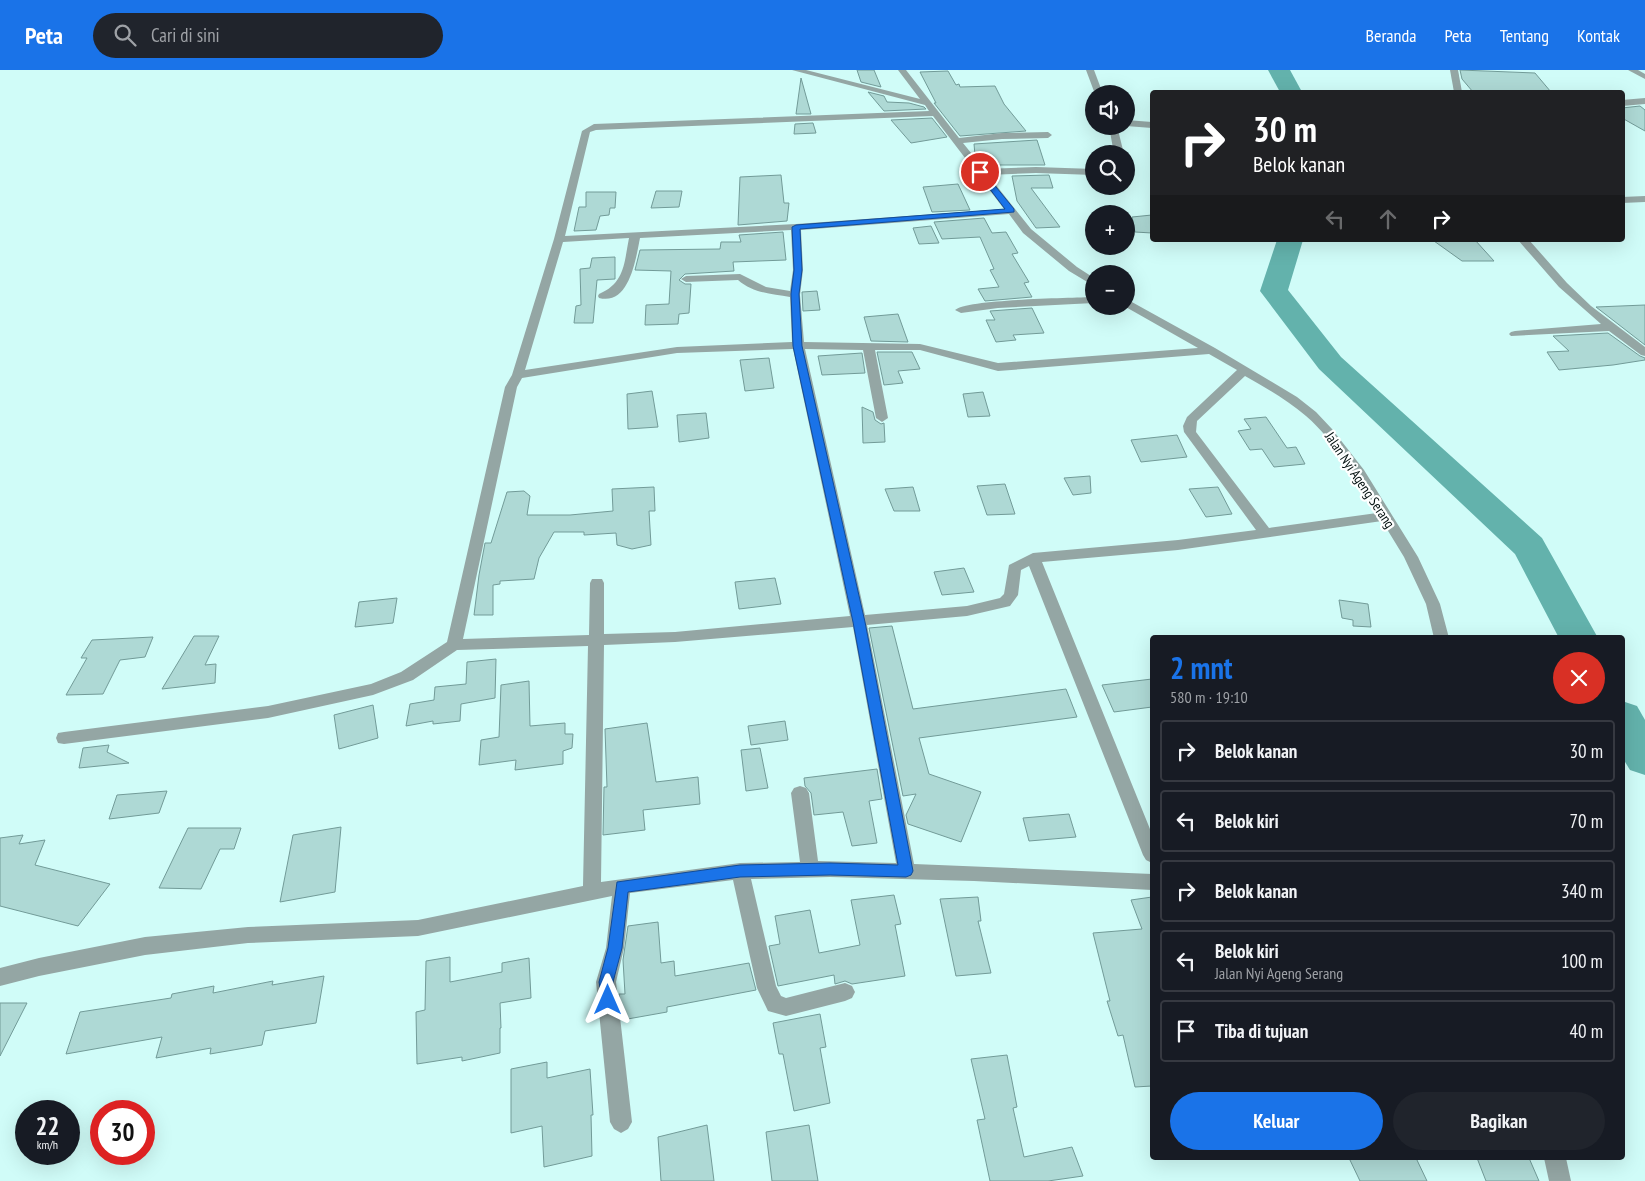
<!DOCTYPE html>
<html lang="id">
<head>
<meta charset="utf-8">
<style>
	body { margin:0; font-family:"PT Sans Narrow",sans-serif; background:#20242c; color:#f1f3f6; height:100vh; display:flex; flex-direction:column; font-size:19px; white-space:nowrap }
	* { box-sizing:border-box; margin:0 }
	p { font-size:16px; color:#9ea1a6 }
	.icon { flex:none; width:28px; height:28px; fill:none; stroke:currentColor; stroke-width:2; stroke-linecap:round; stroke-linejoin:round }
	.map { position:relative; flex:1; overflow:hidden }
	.drawer { position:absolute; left:1150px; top:565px; width:475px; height:525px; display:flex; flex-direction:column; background:#171b24; border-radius:5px; box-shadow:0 5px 20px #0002 }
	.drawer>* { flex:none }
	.hud { position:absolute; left:1150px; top:20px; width:475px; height:152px; border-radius:5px; box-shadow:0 5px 20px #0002; background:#202124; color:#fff; overflow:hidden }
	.buttons { position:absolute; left:1085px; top:15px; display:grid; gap:10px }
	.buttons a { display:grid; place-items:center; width:50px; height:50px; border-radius:50%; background:#171b24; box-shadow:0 5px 20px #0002; font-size:25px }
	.speed { position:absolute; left:15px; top:1030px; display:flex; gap:10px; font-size:25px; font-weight:700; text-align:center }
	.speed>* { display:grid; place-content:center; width:65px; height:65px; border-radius:50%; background:#171b24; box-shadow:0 5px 20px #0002; line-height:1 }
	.speed small { font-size:12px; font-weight:400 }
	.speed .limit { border:8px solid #d22; background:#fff; color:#111 }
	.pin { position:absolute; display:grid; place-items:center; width:42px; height:42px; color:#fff; margin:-21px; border:2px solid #fff; border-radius:50%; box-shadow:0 1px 5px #0007 }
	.me { position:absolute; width:55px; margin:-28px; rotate:0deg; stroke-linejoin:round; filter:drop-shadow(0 0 4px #0008) }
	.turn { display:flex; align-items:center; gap:18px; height:105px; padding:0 20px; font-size:22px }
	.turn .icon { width:65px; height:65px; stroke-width:2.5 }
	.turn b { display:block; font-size:35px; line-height:42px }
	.lanes { display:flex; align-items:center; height:48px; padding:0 20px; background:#0003; justify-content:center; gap:25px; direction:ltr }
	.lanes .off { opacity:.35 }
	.round { display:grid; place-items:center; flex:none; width:52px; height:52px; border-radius:26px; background:#20242c }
	.summary { display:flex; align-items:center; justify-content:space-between; height:85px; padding:0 20px }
	h1 { font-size:30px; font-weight:800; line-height:38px; color:#1a73e8 }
	.cta { display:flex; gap:10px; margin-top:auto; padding:10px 20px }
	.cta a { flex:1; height:58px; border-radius:30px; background:#1a73e8; color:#fff; font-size:20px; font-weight:800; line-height:58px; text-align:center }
	.cta a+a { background:#20242c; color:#f1f3f6 }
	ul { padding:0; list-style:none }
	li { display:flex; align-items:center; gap:15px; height:62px; margin:0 10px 8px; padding:0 10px; border:2px solid #363941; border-radius:5px }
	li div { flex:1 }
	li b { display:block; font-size:19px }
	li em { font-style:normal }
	header { display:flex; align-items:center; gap:30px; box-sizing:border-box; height:70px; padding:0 25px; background:#1a73e8; color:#fff }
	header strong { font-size:24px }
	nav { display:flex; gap:28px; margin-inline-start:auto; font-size:18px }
	.search { width:350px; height:45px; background:#20242c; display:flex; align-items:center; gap:12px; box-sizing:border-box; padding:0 18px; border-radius:28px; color:#9ea1a6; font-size:19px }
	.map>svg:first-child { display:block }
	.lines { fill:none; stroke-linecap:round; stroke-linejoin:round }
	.river { fill:#63b2ac; fill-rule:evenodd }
	.building { fill:#aed9d5; stroke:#729b98 }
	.minor { fill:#94a6a4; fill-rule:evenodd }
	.route { fill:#1a73e8; stroke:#114b97 }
	.labels { text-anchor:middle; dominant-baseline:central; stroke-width:4.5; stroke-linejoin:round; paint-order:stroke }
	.street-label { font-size:14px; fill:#020f0e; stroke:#fff }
</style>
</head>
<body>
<header>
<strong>Peta</strong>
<div class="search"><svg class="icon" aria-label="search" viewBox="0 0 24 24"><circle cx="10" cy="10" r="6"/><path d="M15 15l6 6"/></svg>Cari di sini</div>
<nav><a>Beranda</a><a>Peta</a><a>Tentang</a><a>Kontak</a></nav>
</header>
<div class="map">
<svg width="1645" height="1111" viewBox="0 0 1645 1111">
	<rect width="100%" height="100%" fill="#d0fcf8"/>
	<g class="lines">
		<g class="river">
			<path d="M1268,0H1290L1302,22H1280Z"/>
			<path d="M1277,170H1303L1288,220L1341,287L1542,468L1598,568H1559L1515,484L1319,299L1260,221Z"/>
			<path d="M1622,631L1637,636L1645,650V705L1630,700L1622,687Z"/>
		</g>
	</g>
	<g class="building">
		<path d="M857,0H874L881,17L861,12Z"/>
		<path d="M1460,0L1535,3L1551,22H1473L1462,9Z"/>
		<path d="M948,1L956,15L959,14L960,17L995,16L1004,34L1026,61L960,66L934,33H936L920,2Z"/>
		<path d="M801,8L811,44H796Z"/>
		<path d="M868,22L884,26L887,32L909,33L924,37L926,39L884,41Z"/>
		<path d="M1640,36L1645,40V61L1622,48V38Z"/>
		<path d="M932,48L947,67L911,73L891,50Z"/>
		<path d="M813,53L816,63L794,64L795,54Z"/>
		<path d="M1037,70L1045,95H984L975,85L974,74Z"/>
		<path d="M781,105L784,133H789L787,151L738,155L740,107Z"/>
		<path d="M1049,105L1053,118H1031L1060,157L1036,158L1017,131L1012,106Z"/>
		<path d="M958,114L970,140L932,142L923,117Z"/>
		<path d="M656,121H682L679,137L651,138Z"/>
		<path d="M586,122H616L615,138H610L609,145L600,146L596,160L574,161L579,137H586Z"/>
		<path d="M1152,145V163L1135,162L1132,147Z"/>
		<path d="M984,148L992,163L1006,162L1018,183L1012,184L1029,212L1024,213L1032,227L985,231L978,219L999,217L990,200L994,199L980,167L942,169L934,152Z"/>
		<path d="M931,156L939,173L919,174L913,158Z"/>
		<path d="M783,162L786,190L733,192L734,201L685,204L679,210L685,214H691L689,243L679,244L678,254L645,255L646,235L669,234L671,201L635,200L640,180L720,179L721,172H741L739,165Z"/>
		<path d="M1475,170L1494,191H1462L1434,171Z"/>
		<path d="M615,187V209L597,210L593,253H574L576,236L581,235L580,199L590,198L592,188Z"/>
		<path d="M817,221L820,240L803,241L802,222Z"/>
		<path d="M1645,235V275L1596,237Z"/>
		<path d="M1032,238L1044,263L1013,265L1016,270L996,272L986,250H995L990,241Z"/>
		<path d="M898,244L908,272L871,271L864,247Z"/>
		<path d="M1608,263L1640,286L1645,288V290L1613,295L1559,300L1547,282L1569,281L1553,266Z"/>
		<path d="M877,282H912L920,299L898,301L903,313L884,315Z"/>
		<path d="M862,283L865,303L822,305L818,286Z"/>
		<path d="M769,288L774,318L745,321L740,290Z"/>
		<path d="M652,321L658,357L628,359L627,324Z"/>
		<path d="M983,322L990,346L968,347L963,324Z"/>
		<path d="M862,337L873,342L875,350L881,354L884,353L885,372L863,373Z"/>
		<path d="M706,343L709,368L679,372L677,345Z"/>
		<path d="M1266,347L1287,378L1296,377L1305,394L1274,397L1262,379L1250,380L1238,361L1251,359L1244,349Z"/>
		<path d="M1177,365L1187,387L1141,392L1131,370Z"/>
		<path d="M1090,406L1091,423L1073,425L1064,408Z"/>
		<path d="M1005,414L1015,444L987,445L977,416Z"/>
		<path d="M654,417L655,441H649L651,475L632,479L617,475L616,463L584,465V462H554L539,488L534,509L500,511V514L493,515V545H474L479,505L485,473H491L507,422L524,421L530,426L527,445H570L613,441L612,419Z"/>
		<path d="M913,417L920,441H894L885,419Z"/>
		<path d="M1218,417L1232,444L1206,447L1189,419Z"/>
		<path d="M964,498L974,522L942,525L934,502Z"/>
		<path d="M775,508L781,534L739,539L735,512Z"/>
		<path d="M397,528L393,553L355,557L359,532Z"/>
		<path d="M1339,530L1368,534L1371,557L1353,556V550L1342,548Z"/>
		<path d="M892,556L913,639L1066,619L1077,647L919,668L929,704L981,722L961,772L908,754L906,745L916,724L903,726L869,558Z"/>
		<path d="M194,566H219L205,595L216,594L215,613L162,619Z"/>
		<path d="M153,567L145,587L120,590L103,624L66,625L87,588H81L92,570Z"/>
		<path d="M496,589L495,628L461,634L460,651L433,654V651L406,656L410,634L434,630L435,617L466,614L467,592Z"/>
		<path d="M1152,609V637L1114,642L1102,615Z"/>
		<path d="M529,611L530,656L565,653V664H573L572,678L563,681V694L515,700L516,690L479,695L481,670L499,667L501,615Z"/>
		<path d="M373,635L378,668L339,679L334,645Z"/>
		<path d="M785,651L788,670L751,675L748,656Z"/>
		<path d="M647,653L656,712L698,707L700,734L643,740L645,760L603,765L604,717H607L605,659Z"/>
		<path d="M109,675L107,682L129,693L79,698L83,678Z"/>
		<path d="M760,678L768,718L746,721L741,680Z"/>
		<path d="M877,699L882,729L869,731L877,773L852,776L843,742L814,745L811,723L805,716L804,708Z"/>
		<path d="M167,721L159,743L109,749L117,725Z"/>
		<path d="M1069,744L1076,767L1029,771L1023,748Z"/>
		<path d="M341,757L335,822L280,832L293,765Z"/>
		<path d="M188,758H241L234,779H220L201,819L159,818Z"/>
		<path d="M23,765L19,774L45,770L35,795L110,814L78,856L0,836V768Z"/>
		<path d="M894,825L901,854L895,855L905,906L852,914L845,911L835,914L834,905L778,916L769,876L780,874L775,846L810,840L819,883L860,875L851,830Z"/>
		<path d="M978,827L981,851H978L991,903L956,906L940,829Z"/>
		<path d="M1152,827V1016L1135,1017L1123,965L1118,966L1107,931H1110L1093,863L1142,859L1131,830Z"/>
		<path d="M658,852L661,893L674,891L675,906L749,893L756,920L667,937V942L622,950L619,924H625L623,890L628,856Z"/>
		<path d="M450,887V912L502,902V893L529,888L531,928L500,933L501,958H500V983L462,991V987L417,994L416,942L425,940L426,891Z"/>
		<path d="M324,906L316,953L265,961L262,975L210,984L211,978L156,988L162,967L66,984L80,942L171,928L172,924L214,916L213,923L273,911L272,915Z"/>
		<path d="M0,933H27L0,986Z"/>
		<path d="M820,944L826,977L820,978L830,1033L794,1041L783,984H779L773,953Z"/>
		<path d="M1007,985L1017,1037L1013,1038L1024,1087L1072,1077L1083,1106L1048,1111H990L977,1050L985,1049L971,989Z"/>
		<path d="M547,992V1008L590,999L593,1045H591L592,1086L544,1097L542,1056L511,1063V999Z"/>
		<path d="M707,1055L714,1111H661L658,1067Z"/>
		<path d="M809,1055L818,1111H772L766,1062Z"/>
		<path d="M1349,1088H1416L1427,1111H1360Z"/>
		<path d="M1477,1088H1529L1539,1111H1486Z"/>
	</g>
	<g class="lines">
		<g class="minor">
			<path d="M792,0H806L920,29L898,0H906L959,68L1002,63L1048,62L1052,65L1048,68L1002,69L963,73L984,99L1036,97L1094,99V105L1036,103L988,105L1031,159L1077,197L1094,208V216L1069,201L1023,163L1009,144L801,160L803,200L800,225L804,272L920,274L998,293L1198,278L1124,236H1126V230L1130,231L1215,278L1297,327L1316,342L1332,359L1364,400L1418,487L1440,534L1449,568H1434L1426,534L1404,487L1382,451L1178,480L1042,492L1152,764V793L1146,790L1143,785L1029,496L1021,500L1018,525L1010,536L967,546L867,555L914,794L1152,804V820L974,811L830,807L751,809L776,916L781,926L786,928L845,913L852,916L855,922L852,928L845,931L786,946L768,941L757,918L733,810L630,823L624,878L616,912L632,1052L628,1059L621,1063L614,1059L610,1052L596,912L606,878L612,826L418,866L248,873L145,885L39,906L0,916V898L39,888L145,867L248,857L418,850L583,816L588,576L457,580L413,610L373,625L268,648L64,674L58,673L56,668L58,663L64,662L268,636L371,614L401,602L447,572L505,317L512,305L554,169L582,61L594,54L929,41L925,35ZM933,46L1004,139L796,154L565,166L590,62L596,60ZM791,160L793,200L790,221L766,217L740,204L686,206L681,209L686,212L738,210C753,223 771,224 790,227L792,272L677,277L525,300L563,172L629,168C624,193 625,213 599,224L598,226L599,228C630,236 636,187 640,168ZM793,279L850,546L675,562L604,564V513L602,509H592L590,513L589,565L463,569L517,317L522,308L677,283ZM805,279L863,280L876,348L882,352L888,348L875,280H920L998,301L1209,284L1237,300L1187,347L1183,356L1184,362L1256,460L1178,470L1033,483L1009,495L1004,524L1000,528L967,536L865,545ZM1245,306C1266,318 1287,330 1306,346C1336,372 1357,410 1377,443L1269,458L1196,362L1197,351ZM853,557L896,793L818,791L809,723L806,718L800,716L794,718L791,723L800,792L740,793L601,812L604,575L675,572Z"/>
			<path d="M1086,0H1094L1103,24H1095Z"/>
			<path d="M1450,0H1458L1462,22H1454Z"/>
			<path d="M1628,0H1638L1645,4V9Z"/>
			<path d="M1645,28V34L1622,36V30Z"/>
			<path d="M1126,50L1152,52V58L1126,56Z"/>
			<path d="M1109,56H1117L1124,84H1114Z"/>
			<path d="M1645,126V132L1622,133V127Z"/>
			<path d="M1518,170H1529L1567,213L1591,236L1645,277V286L1641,285L1609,261L1511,266L1509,264L1511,262L1515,261L1601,254L1559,217Z"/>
			<path d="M1094,227V233L998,238L961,243L955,240C966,229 1072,228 1094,227Z"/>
			<path d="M1544,1088H1566L1571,1111H1549Z"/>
		</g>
	</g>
	<path class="route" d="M980,100L983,101L1014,139V142L800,159L802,200L799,224L802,276L865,552L913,801L911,805L906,807L830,805L740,807L628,822L622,878L613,912L615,930L613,934L608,936L603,934L599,912L608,878L617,812L740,795L830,793L898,795L853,552L793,276L791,224L794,200L792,157L796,155L1005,139L977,102Z"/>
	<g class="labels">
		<g class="street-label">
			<text transform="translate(1360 410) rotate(56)">Jalan Nyi Ageng Serang</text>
		</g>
	</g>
</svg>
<div class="buttons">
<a><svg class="icon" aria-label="sound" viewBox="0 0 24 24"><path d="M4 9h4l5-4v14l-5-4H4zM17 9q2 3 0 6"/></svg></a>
<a><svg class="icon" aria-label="search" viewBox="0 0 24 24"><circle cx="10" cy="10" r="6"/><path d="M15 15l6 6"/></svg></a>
<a>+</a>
<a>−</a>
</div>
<div class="speed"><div>22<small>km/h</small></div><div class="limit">30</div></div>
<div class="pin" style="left:980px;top:102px;background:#d93025"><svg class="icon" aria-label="arrive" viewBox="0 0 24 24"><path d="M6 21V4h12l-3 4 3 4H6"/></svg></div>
<svg class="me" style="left:608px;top:930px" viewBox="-20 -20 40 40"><path d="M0-17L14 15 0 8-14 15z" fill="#1a73e8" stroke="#fff" stroke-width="4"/></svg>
<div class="hud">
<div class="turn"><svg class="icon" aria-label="right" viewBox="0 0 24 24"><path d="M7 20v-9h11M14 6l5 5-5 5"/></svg><div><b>30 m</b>Belok kanan</div></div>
<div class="lanes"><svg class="icon off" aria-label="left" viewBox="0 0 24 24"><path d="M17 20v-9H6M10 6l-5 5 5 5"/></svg><svg class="icon off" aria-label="ahead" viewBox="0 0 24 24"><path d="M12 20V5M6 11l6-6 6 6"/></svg><svg class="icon" aria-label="right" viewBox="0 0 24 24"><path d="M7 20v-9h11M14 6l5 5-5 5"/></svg></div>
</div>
<section class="drawer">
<div class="summary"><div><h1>2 mnt</h1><p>580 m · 19:10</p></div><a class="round" style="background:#d93025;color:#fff"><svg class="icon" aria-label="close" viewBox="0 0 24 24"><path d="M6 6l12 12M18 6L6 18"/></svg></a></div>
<ul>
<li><svg class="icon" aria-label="right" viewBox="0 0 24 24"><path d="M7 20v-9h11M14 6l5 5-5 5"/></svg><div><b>Belok kanan</b></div><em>30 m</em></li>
<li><svg class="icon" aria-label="left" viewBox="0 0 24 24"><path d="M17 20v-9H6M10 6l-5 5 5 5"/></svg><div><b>Belok kiri</b></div><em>70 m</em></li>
<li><svg class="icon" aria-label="right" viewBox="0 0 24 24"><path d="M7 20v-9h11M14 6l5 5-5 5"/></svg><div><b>Belok kanan</b></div><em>340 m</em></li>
<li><svg class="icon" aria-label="left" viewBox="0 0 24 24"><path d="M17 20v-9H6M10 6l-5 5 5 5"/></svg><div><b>Belok kiri</b><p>Jalan Nyi Ageng Serang</p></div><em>100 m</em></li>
<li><svg class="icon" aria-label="arrive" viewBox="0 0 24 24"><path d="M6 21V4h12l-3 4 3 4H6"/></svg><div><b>Tiba di tujuan</b></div><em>40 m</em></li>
</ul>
<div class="cta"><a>Keluar</a><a>Bagikan</a></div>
</section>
</div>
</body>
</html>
